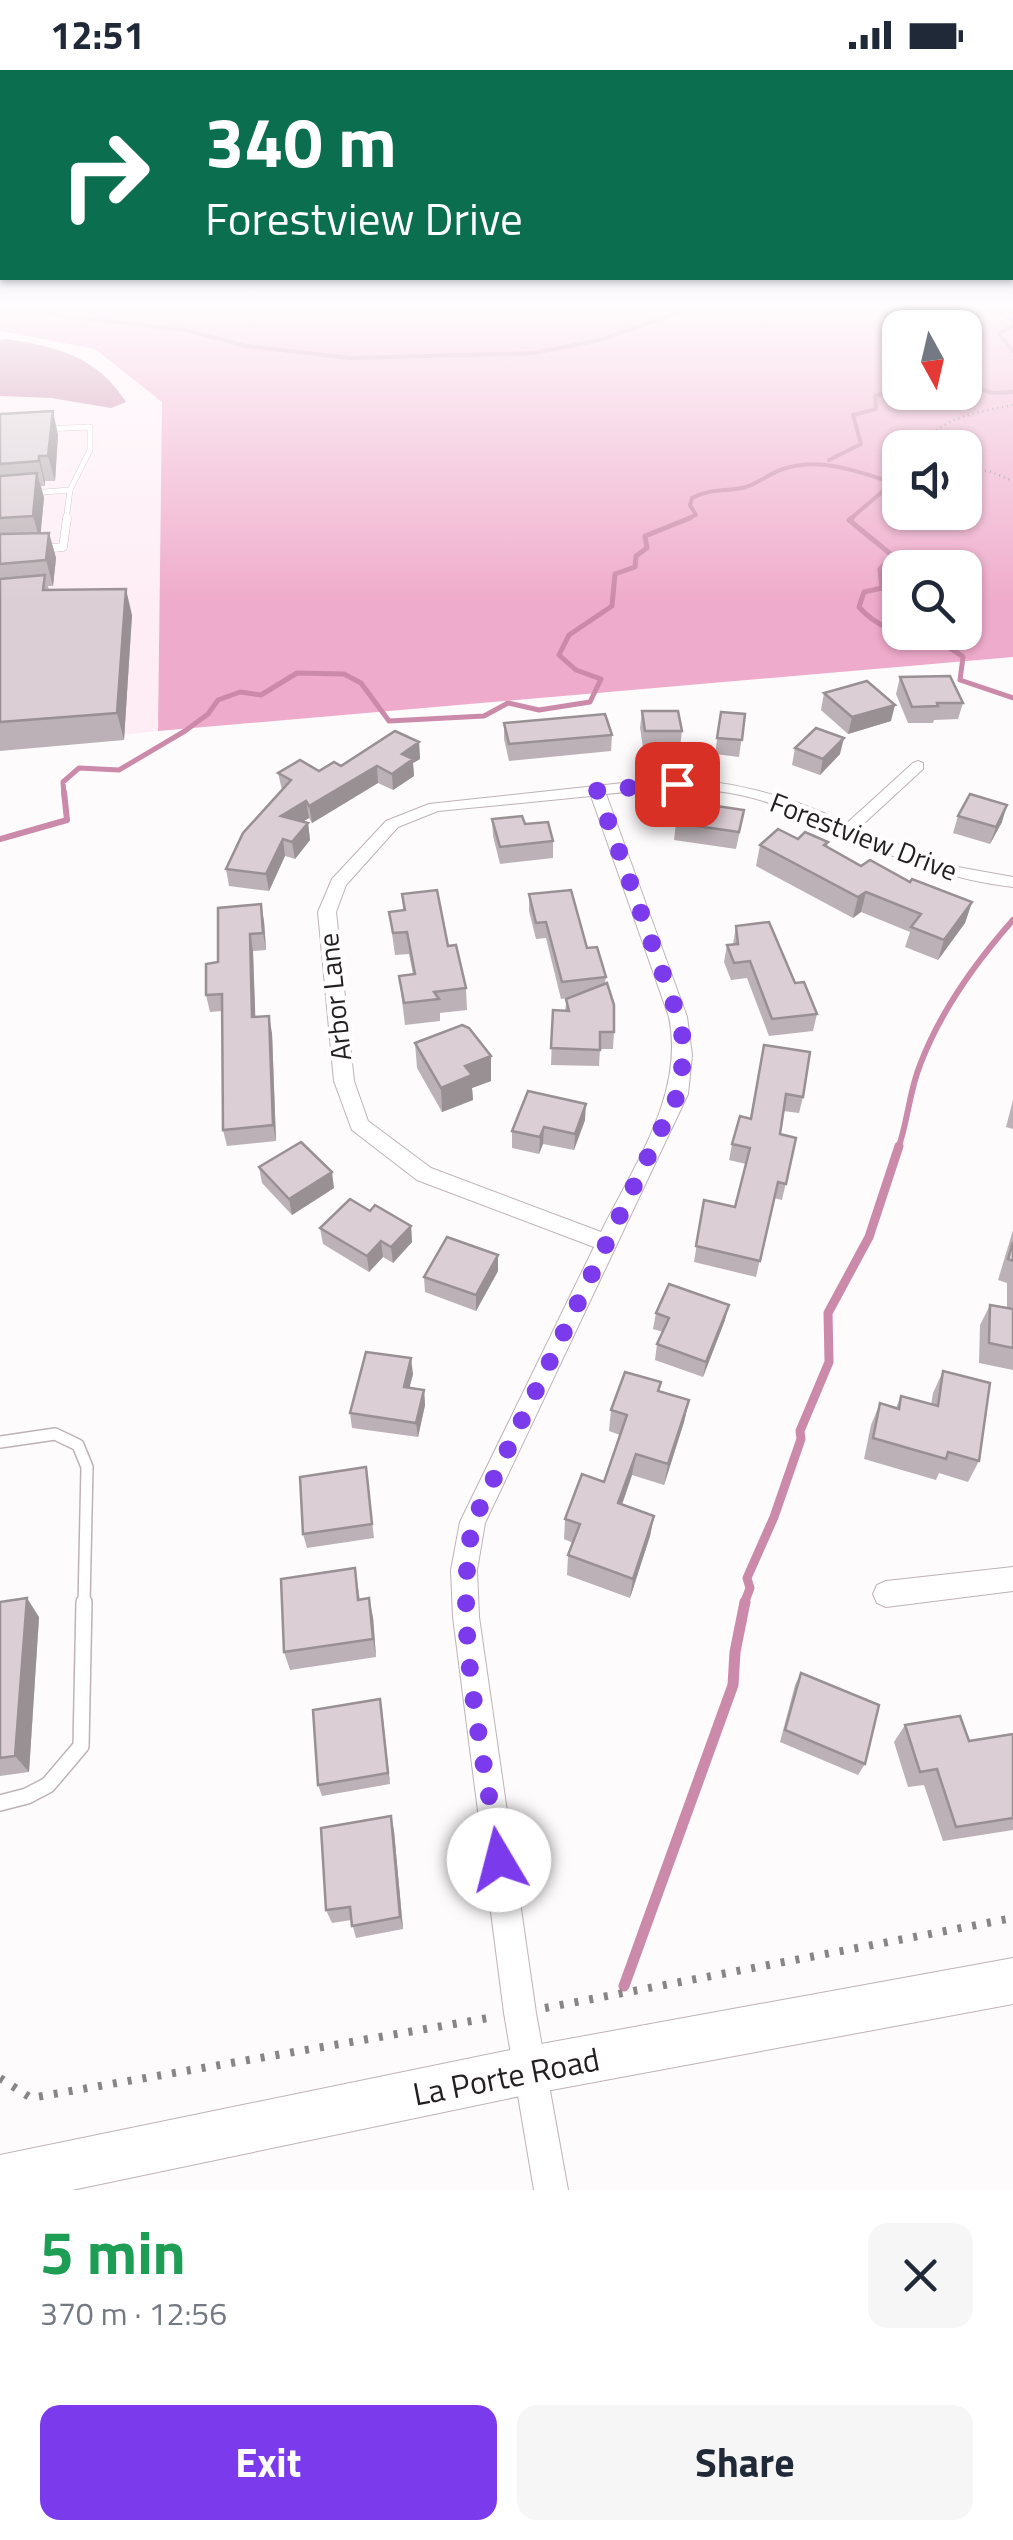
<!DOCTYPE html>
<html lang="en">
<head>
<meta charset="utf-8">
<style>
	body { margin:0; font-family:"Titillium Web",sans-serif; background:#f6f6f7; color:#1f2937; height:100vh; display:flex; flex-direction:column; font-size:38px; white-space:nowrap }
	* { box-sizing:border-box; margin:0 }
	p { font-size:32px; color:#747a83 }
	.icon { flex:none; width:55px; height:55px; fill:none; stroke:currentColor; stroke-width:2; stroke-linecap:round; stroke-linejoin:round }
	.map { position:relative; height:2120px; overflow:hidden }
	.panel { display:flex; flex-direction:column; background:#fff; flex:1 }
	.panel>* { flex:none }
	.guide { position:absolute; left:0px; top:0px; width:1015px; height:210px; box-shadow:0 2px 8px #0004; background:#0b6e4f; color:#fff; overflow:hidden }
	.needle { width:65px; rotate:172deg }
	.buttons { position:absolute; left:882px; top:240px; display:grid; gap:20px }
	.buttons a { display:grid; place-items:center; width:100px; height:100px; border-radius:20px; background:#fff; box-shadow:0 2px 8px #0004; font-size:50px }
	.pin { position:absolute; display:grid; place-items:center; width:85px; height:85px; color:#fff; margin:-42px; border-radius:20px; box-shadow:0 5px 15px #0006 }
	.me { position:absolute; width:110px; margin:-55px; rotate:352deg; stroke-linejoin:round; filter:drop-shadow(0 0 8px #0008) }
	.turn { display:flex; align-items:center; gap:35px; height:210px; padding:0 40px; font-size:45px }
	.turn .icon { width:130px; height:130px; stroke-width:2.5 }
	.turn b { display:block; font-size:70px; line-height:85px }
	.round { display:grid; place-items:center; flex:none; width:105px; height:105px; border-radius:20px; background:#f6f6f7 }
	.headline { display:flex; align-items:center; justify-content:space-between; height:170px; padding:0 40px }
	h1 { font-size:60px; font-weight:700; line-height:75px; color:#1e9e55 }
	.primary-button { display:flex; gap:20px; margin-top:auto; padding:20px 40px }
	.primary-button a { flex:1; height:115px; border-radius:20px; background:#7c3aed; color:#fff; font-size:40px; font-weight:700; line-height:115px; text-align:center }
	.primary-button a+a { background:#f6f6f7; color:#1f2937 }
	.status { display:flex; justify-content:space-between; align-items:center; height:70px; padding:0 50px; background:#fff; direction:ltr }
	.status svg { height:28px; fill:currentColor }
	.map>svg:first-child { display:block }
	.built { fill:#feedf5 }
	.forest { fill:#efabcb; fill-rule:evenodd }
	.water { fill:#cb8aa9 }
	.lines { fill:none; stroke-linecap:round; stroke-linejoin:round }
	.stream-far4 { stroke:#cb8aa9; stroke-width:4 }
	.stream-far3 { stroke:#cb8aa9; stroke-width:5 }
	.stream-far2 { stroke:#cb8aa9; stroke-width:6 }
	.stream-far1 { stroke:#cb8aa9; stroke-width:9 }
	.stream { stroke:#cb8aa9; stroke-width:11 }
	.lane-far3-casing { stroke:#bfb2b7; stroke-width:6 }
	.lane-far2-casing { stroke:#bfb2b7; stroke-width:9 }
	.lane-far1-casing { stroke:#bfb2b7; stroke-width:14 }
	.lane-casing { stroke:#bfb2b7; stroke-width:18 }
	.street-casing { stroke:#bfb2b7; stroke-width:2 }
	.secondary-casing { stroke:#bfb2b7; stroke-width:2 }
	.path-far1 { stroke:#898586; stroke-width:2.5; stroke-dasharray:1 4; stroke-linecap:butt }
	.path { stroke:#898586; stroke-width:8; stroke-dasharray:4 11; stroke-linecap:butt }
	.lane-far3 { stroke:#fff; stroke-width:5 }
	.lane-far2 { stroke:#fff; stroke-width:8 }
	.lane-far1 { stroke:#fff; stroke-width:11 }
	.lane { stroke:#fff; stroke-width:15 }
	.street { fill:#fff; fill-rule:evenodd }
	.secondary { fill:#fff; fill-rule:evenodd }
	.wall { fill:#bcb1b6 }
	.shaded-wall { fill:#999094 }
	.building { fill:#dbced4; stroke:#999094; stroke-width:2.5 }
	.route { stroke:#7c3aed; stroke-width:18; stroke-dasharray:0 32.4 }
	.labels { text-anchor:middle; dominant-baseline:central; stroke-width:9; stroke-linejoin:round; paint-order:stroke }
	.street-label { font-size:28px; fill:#231e20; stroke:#fff }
	.near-street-label { font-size:32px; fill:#231e20; stroke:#fff }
</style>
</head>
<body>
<div class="status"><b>12:51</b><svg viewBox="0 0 49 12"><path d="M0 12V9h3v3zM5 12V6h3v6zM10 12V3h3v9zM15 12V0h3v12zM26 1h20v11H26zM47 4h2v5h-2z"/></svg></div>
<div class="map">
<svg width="1013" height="2120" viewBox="0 0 1013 2120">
	<rect width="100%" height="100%" fill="#fefbfc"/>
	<path class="built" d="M0,261L95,279L162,332L158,661L0,679Z"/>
	<path class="forest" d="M0,235H1013V587L158,661L162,332L95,279L0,261ZM900,258H965V322H900ZM900,378H965V442H900ZM900,498H965V562H900Z"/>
	<path class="water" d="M8,269C61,278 97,287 126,332L111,338L51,328L0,326V270Z"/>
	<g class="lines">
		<g class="stream-far4">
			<path d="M17,235L62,246L186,260L246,276L352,288L533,283L600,270L700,235"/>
			<path d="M992,235L1013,251"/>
			<path d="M1013,255L999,264L1013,281"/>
			<path d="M965,314L993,323L1013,322"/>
			<path d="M829,390L861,374L853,345L876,339L875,326L900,318"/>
			<path d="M684,450L696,445L690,435L692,428C710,418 727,422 746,417C759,413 770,403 783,399C823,386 862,403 900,415"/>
			<path d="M849,450L883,421L900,422"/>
		</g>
		<g class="stream-far3">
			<path d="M852,448L849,450L893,486L880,499L882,518L864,522L859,537C891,573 928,559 963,587L960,610L1013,628"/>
			<path d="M64,725L63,712L79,698L119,700L185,661L208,644L218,630L240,622L261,625L297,603L344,604L361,613L389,651L484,646L508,633L539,640L590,632L601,609L576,600L559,585L569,565L612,536L615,504L635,497L636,486L647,478L645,466L690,448"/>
		</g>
		<g class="stream-far2">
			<path d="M0,769L67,750L64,722"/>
			<path d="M898,1079C908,1051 909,1022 920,995C940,942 975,893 1013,850"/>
		</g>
		<path class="stream-far1" d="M744,1534L750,1518L747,1508L774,1447L801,1369L800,1361L829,1292L828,1243L869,1167L899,1076"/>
		<path class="stream" d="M624,1916L733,1615L735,1582L745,1532"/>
		<defs>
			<g id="lane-far3">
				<path d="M44,359L90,357V380L70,420L66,450"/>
				<path d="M31,423L70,420"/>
			</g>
			<path id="lane-far2" d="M41,479L63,477L67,448"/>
			<path id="lane-far1" d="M0,1372L55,1364L78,1375L87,1397L84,1534"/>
			<path id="lane" d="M0,1733L27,1726L48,1715L81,1676L84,1532"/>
			<g id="street">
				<path d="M918,691L923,693V699L859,758L952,796L1013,807V817C953,810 898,790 844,765C813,751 780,734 745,726C698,715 653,719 606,724L687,947L692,985L688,1024L485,1453L477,1500L479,1547L536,1943L568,2120H534L504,1943L453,1547L451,1500L460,1452L594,1177L417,1110L352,1060L334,1011L318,842L332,809L386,751L429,734L660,709C727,708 786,725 847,753L913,693ZM591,726L669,947C685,1024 634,1095 601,1162L431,1098L368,1051L354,1011L336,842L346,815L398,757L438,741Z"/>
				<path d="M1013,1497V1521L886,1537L877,1533L873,1524L877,1515L886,1511Z"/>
			</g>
			<path id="secondary" d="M1013,1888V1934L530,2024L72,2120H0V2085L530,1976Z"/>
		</defs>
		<use href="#lane-far3" class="lane-far3-casing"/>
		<use href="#lane-far2" class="lane-far2-casing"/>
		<use href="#lane-far1" class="lane-far1-casing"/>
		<use href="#lane" class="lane-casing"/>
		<use href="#street" class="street-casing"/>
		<use href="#secondary" class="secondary-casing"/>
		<g class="path-far1">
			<path d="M919,378C940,347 979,342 1013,335"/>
			<path d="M965,401H989L1013,411"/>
		</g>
		<g class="path">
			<path d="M545,1938L1013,1848"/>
			<path d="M0,2008L31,2028L494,1947"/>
		</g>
		<use href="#lane-far3" class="lane-far3"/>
		<use href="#lane-far2" class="lane-far2"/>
		<use href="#lane-far1" class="lane-far1"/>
		<use href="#lane" class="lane"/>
		<use href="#street" class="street"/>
		<use href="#secondary" class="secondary"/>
	</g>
	<g class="wall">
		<path d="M0,344L58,365L55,411H45V416H41L44,428L40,463H49L56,488L53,516H48L49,520L132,545L124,670L0,681Z"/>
		<path d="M900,607L963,633L958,649L934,650L933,653H908L896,624Z"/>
		<path d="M824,623L891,651L848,664L821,640Z"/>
		<path d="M642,641L682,661L680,677H643L640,658Z"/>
		<path d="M721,642L745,644L739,687L715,684Z"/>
		<path d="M504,653L612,665L611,681L509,691L504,669Z"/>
		<path d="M419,672L420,689L413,693L414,706L393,720L378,713L312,753L309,748L302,752L308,753L310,770L295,789L285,786L269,821L229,816L226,799L282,720L278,703L319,701Z"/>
		<path d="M795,678L840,684L820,705L792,695Z"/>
		<path d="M958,746L1002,752L990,774L953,763Z"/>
		<path d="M492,749L525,754L553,771V788L500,794L493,766Z"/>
		<path d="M676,753L741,756L736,779L674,770Z"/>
		<path d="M798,769L828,772L827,777L861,796L972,832L965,853L938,890L905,877L910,862L861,842L853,848L756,796L760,775Z"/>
		<path d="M402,824L448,876L466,918L467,940L440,943V951L405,955L399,906L413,905L409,884L395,885L389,842L403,840Z"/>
		<path d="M529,824L587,878L606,907L605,913L614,962L613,979H600L599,996L551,995L553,940H565L567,928L561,929L546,868L536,869L529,841Z"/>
		<path d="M264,851L266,880L253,881L255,947L272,963L276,1071L227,1076L223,1060L222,941L210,942L206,925L218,892Z"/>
		<path d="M736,856L795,913L817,944L813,961L769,966L747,908L731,910L724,892L727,875L733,874Z"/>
		<path d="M415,973L491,986V1011L472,1018L473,1030L442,1042L417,998Z"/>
		<path d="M764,975L803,1027L799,1043L783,1041L780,1064L796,1068L782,1130L774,1128L756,1207L694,1192L704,1130L735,1137L746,1094L729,1090L732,1074L750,1048Z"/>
		<path d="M1013,1030V1059L1006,1057Z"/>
		<path d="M585,1050L574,1080L543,1074L539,1084L512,1078V1061Z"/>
		<path d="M259,1097L334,1118L292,1145L262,1113Z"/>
		<path d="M370,1141L411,1156L412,1172L393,1193L383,1187L369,1202L323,1174L320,1158Z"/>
		<path d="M1013,1160V1300L979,1293L980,1255L990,1235L1007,1238V1213L998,1210Z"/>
		<path d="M498,1185V1201L476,1241L425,1222L424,1207Z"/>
		<path d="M656,1243L725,1250L703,1307L655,1290L657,1274L663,1262L653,1259Z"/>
		<path d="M943,1301L979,1391L968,1412L939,1403L936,1410L864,1389L871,1355L880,1333L896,1338L901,1326L931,1335L933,1323Z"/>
		<path d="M413,1304L409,1318L424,1320L425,1335L418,1367L352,1358L350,1343Z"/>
		<path d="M659,1321L689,1330L684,1352L664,1415L632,1405L622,1435L654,1446L650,1466L630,1528L567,1505L568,1485L573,1473L564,1469L565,1449L604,1412L620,1365L609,1361L611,1340Z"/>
		<path d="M366,1397L374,1468L307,1478L303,1464Z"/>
		<path d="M355,1498L360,1530L373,1547L376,1587L290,1600L284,1582Z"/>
		<path d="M0,1532L39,1547L29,1702L0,1706Z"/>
		<path d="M801,1603L865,1694L858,1705L780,1672L795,1615Z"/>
		<path d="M380,1629L390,1714L322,1726L318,1715Z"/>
		<path d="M905,1655L969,1671L1013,1664V1760L943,1771L924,1715L908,1717L894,1672Z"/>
		<path d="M394,1761L403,1859L356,1868L351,1850L332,1853L326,1840Z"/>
	</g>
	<g class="shaded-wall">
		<path d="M53,341L58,365L55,411L48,386Z"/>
		<path d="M39,386L45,411V416L39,391Z"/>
		<path d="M37,403L44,428L40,471L33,446Z"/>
		<path d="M49,463L56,488L53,516L46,490Z"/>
		<path d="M126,519L132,545L124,670L117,643Z"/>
		<path d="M895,635L891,651L848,664L852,647Z"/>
		<path d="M844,668L840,684L820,705L823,689Z"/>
		<path d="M419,672L420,689L413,693L414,706L393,720L392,704L402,684Z"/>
		<path d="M377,696L378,713L312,753L309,736Z"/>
		<path d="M306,731L309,748L284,763L281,746Z"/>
		<path d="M1007,735L1002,752L990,774L996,757Z"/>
		<path d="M308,753L310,770L295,789L292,772Z"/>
		<path d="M283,769L285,786L269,821L266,804Z"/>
		<path d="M866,822L861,842L853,848L858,827Z"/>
		<path d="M972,832L965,853L938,890L944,870Z"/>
		<path d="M261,834L264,851L266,880L263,863Z"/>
		<path d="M250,864L253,881L256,964L252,947Z"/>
		<path d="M269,946L272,963L276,1071L273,1055Z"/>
		<path d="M491,986V1011L472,1018L473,1030L442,1042L441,1018L465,996Z"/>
		<path d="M586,1034L585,1050L574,1080L575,1064Z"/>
		<path d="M544,1057L543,1074L539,1084L540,1067Z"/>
		<path d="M332,1102L334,1118L292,1145L289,1129Z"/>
		<path d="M411,1156L412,1172L393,1193L391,1177Z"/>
		<path d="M381,1171L383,1187L369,1202L367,1186Z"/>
		<path d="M498,1185V1201L476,1241V1225Z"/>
		<path d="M729,1235L725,1250L703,1307L706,1292Z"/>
		<path d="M411,1288L413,1304L406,1332L404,1317Z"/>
		<path d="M424,1320L425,1335L418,1367L416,1353Z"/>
		<path d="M689,1330L684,1352L664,1415L668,1394Z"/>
		<path d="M636,1384L632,1405L615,1454L618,1433Z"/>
		<path d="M654,1446L650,1466L630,1528L633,1509Z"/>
		<path d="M27,1528L39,1547L29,1702L15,1686Z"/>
		<path d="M369,1528L373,1547L376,1587L373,1569Z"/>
		<path d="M380,1629L382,1640L390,1714L388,1703Z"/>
		<path d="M391,1746L394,1761L403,1859L400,1847Z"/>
	</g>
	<g class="building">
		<path d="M53,341L48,386H39V391L0,394V344Z"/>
		<path d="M37,403L33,446L0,448V406Z"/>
		<path d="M49,463L46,490L0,494V464Z"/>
		<path d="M45,505L43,520L126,519L117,643L0,652V509Z"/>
		<path d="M950,606L963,633H937L938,636L912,637L900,607Z"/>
		<path d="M867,611L895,635L852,647L824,623Z"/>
		<path d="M642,641H678L682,661H645Z"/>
		<path d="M721,642L745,644L742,670L717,668Z"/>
		<path d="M605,644L612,665L509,674L504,653Z"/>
		<path d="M816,658L844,668L823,689L795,678Z"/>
		<path d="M395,661L419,672L402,684L413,689L392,704L377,696L309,736L306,731L281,746L308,753L292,772L283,769L266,804L226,799L243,763L291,710L278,703L300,690L319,701L334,692L341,696Z"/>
		<path d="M970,724L1007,735L996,757L958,746Z"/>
		<path d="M682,731L744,740L739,762L676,753Z"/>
		<path d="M522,746L525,754L548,752L553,771L500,777L492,749Z"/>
		<path d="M778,759L798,769L805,762L828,772L824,775L861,796L870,790L910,812L912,809L972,832L944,870L911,857L921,844L866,822L858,827L760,775Z"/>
		<path d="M437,820L448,876L456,875L466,918L434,922L439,929L404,933L399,906L415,904L407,862L393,863L389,842L405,840L402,824Z"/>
		<path d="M571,820L587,878L597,877L606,907L562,912L546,852L536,853L529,824Z"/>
		<path d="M261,834L263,863L250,864L252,947L269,946L273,1055L223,1060L222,924L206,925V894L218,892V838Z"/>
		<path d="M769,852L795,913L804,912L817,944L772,949L750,891L734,893L727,875L738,874L736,856Z"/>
		<path d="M607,913L614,935V962H600V980L551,978L553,940L569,941L566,929Z"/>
		<path d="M462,955L469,958L491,986L465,996L472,1005L441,1018L415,973Z"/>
		<path d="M764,975L810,982L803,1027L786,1024L780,1064L796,1068L786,1114L778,1112L760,1191L696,1176L704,1130L735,1137L750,1078L732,1074L740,1046L751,1049Z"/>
		<path d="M528,1021L586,1034L575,1064L544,1057L540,1067L512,1061Z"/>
		<path d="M301,1072L332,1102L289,1129L259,1097Z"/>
		<path d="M350,1129L370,1141L375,1135L411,1156L391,1177L381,1171L367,1186L320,1158Z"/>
		<path d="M447,1167L498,1185L476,1225L424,1207Z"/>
		<path d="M1013,1172V1191L1008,1189Z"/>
		<path d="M669,1214L729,1235L706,1292L657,1274L669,1248L656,1243Z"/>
		<path d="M990,1235L1013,1239V1278L989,1273Z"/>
		<path d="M366,1282L411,1288L404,1317L424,1320L416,1353L350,1343Z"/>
		<path d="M943,1301L990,1313L979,1391L948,1382L946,1389L873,1368L880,1333L899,1339L901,1326L938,1336Z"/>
		<path d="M625,1302L661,1312L658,1321L689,1330L668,1394L636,1384L618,1433L654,1446L633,1509L568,1485L580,1454L565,1449L582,1404L604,1412L627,1345L611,1340Z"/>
		<path d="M366,1397L372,1454L303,1464L300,1407Z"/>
		<path d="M355,1498L358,1530L369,1528L373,1569L284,1582L281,1509Z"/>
		<path d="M27,1528L15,1686L0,1688V1532Z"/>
		<path d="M801,1603L879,1635L865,1694L785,1660Z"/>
		<path d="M380,1629L388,1703L318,1715L313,1640Z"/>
		<path d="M960,1646L969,1671L1013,1664V1748L956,1757L937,1699L920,1702L905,1655Z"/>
		<path d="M391,1746L400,1847L352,1856L350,1837L326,1840L321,1758Z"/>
	</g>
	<linearGradient id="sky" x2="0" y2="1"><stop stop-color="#9ca3cf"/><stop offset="0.44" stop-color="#fffdfe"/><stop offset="1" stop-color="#fffdfe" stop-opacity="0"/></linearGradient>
	<rect width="1013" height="532" fill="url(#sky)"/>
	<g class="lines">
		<path class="route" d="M499,1790C484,1680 452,1562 473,1452L678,1024L685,978L678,946L597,720L677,714"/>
	</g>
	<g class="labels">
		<g class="street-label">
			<text transform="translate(864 766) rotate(21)">Forestview Drive</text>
			<text transform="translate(334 927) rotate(-96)">Arbor Lane</text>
		</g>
		<g class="near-street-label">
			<text transform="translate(506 2006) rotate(-11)">La Porte Road</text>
		</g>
	</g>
</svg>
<div class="buttons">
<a><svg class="needle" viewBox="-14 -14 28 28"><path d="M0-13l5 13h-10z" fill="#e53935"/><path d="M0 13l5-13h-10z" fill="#747a83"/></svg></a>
<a><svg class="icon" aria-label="sound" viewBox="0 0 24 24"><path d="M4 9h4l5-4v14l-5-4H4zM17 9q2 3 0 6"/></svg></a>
<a><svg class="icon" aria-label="search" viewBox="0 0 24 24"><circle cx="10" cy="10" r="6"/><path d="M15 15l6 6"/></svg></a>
</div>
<div class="pin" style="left:677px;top:714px;background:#d93025"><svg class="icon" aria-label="arrive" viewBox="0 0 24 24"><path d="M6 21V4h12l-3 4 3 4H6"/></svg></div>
<svg class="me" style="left:499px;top:1790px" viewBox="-20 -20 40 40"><circle r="19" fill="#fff"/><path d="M0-13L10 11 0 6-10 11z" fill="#7c3aed"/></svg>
<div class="guide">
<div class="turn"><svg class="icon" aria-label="right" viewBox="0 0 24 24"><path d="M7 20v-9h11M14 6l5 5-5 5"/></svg><div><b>340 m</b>Forestview Drive</div></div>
</div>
</div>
<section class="panel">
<div class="headline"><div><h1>5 min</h1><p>370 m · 12:56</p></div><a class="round"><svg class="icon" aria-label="close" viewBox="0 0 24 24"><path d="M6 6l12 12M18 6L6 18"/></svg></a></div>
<div class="primary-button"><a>Exit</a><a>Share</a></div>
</section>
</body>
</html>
